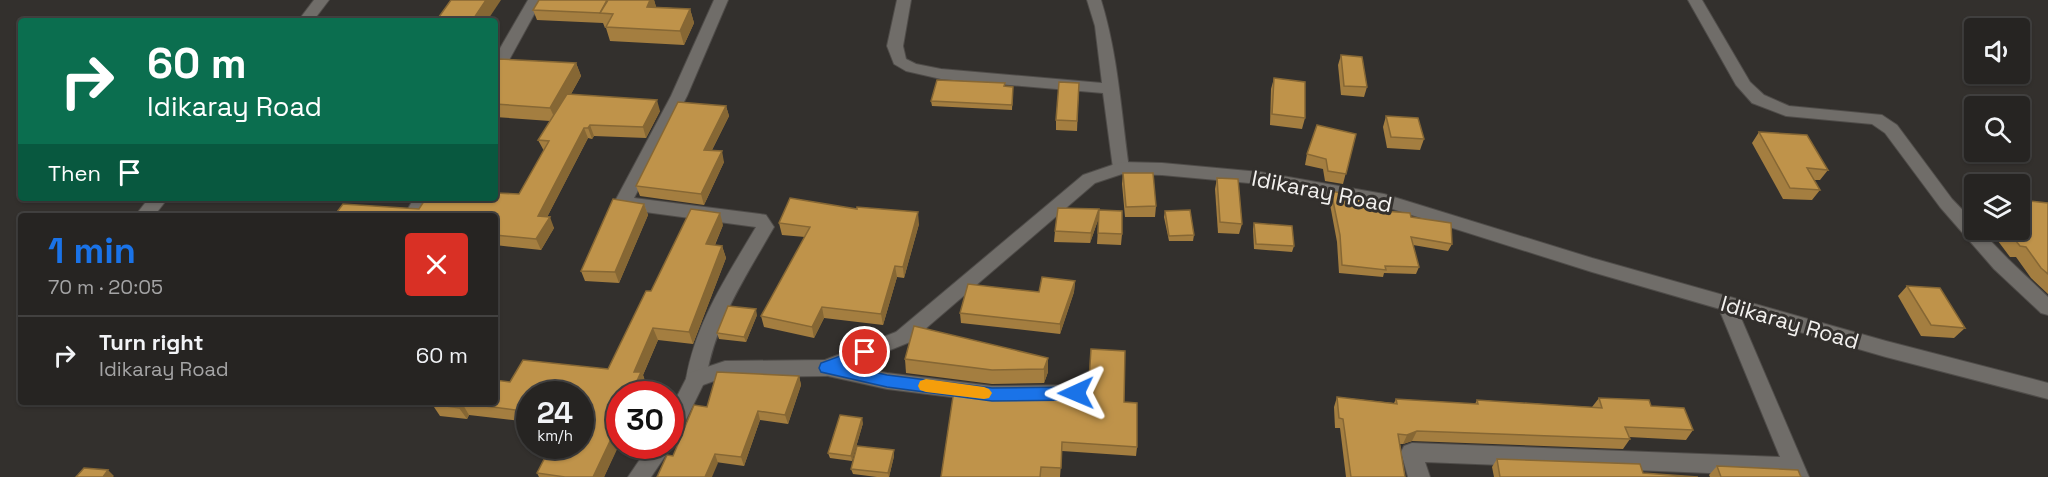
<!DOCTYPE html>
<html lang="en">
<head>
<meta charset="utf-8">
<style>
	body { margin:0; font-family:"Space Grotesk",sans-serif; background:#32302f; color:#f1f3f6; height:100vh; display:flex; flex-direction:column; font-size:22px; white-space:nowrap }
	* { box-sizing:border-box; margin:0 }
	p { font-size:20px; color:#a4a4a5 }
	.icon { flex:none; width:33px; height:33px; fill:none; stroke:currentColor; stroke-width:2; stroke-linecap:round; stroke-linejoin:round }
	.map { position:relative; flex:1; overflow:hidden }
	.panel { position:absolute; left:18px; top:213px; width:480px; height:192px; display:flex; flex-direction:column; background:#262422; border-radius:6px; box-shadow:0 2px 4px #0004,0 0 0 2px #424140 }
	.panel>* { flex:none }
	.banner { position:absolute; left:18px; top:18px; width:480px; height:183px; border-radius:6px; box-shadow:0 2px 4px #0004,0 0 0 2px #424140; background:#0b6e4f; color:#fff; overflow:hidden }
	.tools { position:absolute; left:1964px; top:18px; display:grid; gap:12px }
	.tools a { display:grid; place-items:center; width:66px; height:66px; border-radius:6px; background:#262422; box-shadow:0 2px 4px #0004,0 0 0 2px #424140; font-size:30px }
	.speed { position:absolute; left:516px; top:381px; display:flex; gap:12px; font-size:30px; font-weight:700; text-align:center }
	.speed>* { display:grid; place-content:center; width:78px; height:78px; border-radius:50%; background:#262422; box-shadow:0 2px 4px #0004,0 0 0 2px #424140; line-height:1 }
	.speed small { font-size:15px; font-weight:400 }
	.speed .limit { border:9px solid #d22; background:#fff; color:#111 }
	.pin { position:absolute; display:grid; place-items:center; width:51px; height:51px; color:#fff; margin:-26px; border:3px solid #fff; border-radius:50%; box-shadow:0 2px 6px #0007 }
	.me { position:absolute; width:66px; margin:-33px; rotate:269deg; stroke-linejoin:round; filter:drop-shadow(0 0 4px #0008) }
	.turn { display:flex; align-items:center; gap:21px; height:126px; padding:0 30px; font-size:27px }
	.turn .icon { width:78px; height:78px; stroke-width:2.5 }
	.turn b { display:block; font-size:42px; line-height:51px }
	.then { display:flex; align-items:center; height:57px; padding:0 30px; background:#0003; gap:12px; font-size:22px }
	.round { display:grid; place-items:center; flex:none; width:63px; height:63px; border-radius:6px; background:#32302f }
	.overview { display:flex; align-items:center; justify-content:space-between; height:102px; padding:0 30px }
	h1 { font-size:36px; font-weight:600; line-height:45px; color:#1a73e8 }
	ul { padding:0; list-style:none }
	li { display:flex; align-items:center; gap:18px; height:78px; padding:0 30px; border-top:2px solid #424140 }
	li div { flex:1 }
	li b { display:block; font-size:22px }
	li em { font-style:normal }
	.map>svg:first-child { display:block }
	.lines { fill:none; stroke-linecap:round; stroke-linejoin:round }
	.minor-casing { stroke:#4f4c49; stroke-width:2 }
	.tertiary-casing { stroke:#4f4c49; stroke-width:2 }
	.minor { fill:#706d69; fill-rule:evenodd }
	.tertiary { fill:#706d69; fill-rule:evenodd }
	.wall { fill:#a47e40 }
	.shaded-wall { fill:#866734 }
	.building { fill:#bf934a; stroke:#866734; stroke-width:1.5 }
	.route { fill:#1a73e8; stroke:#114b97; stroke-width:1.5 }
	.slow { fill:#f59e0b }
	.labels { text-anchor:middle; dominant-baseline:central; stroke-width:6; stroke-linejoin:round; paint-order:stroke }
	.street-label { font-size:22px; fill:#f3f1ef; stroke:#33302d }
</style>
</head>
<body>
<div class="map">
<svg width="2048" height="477" viewBox="0 0 2048 477">
	<rect width="100%" height="100%" fill="#33302d"/>
	<g class="lines">
		<defs>
			<g id="minor">
				<path d="M314,0H329L313,21H298Z"/>
				<path d="M528,0H542L503,71L495,76V57Z"/>
				<path d="M714,0H728L687,96L634,198L760,214L766,215L774,227C746,276 715,322 706,379L703,385L696,387L689,385L686,379C696,322 727,276 756,227L623,209L617,207L614,203L671,96Z"/>
				<path d="M897,0H911L903,46L906,59L916,64L941,69L1102,83L1095,26L1087,0H1101C1118,55 1121,111 1129,168L1127,172H1115L1113,168L1103,93L941,79L906,71L894,64L887,46Z"/>
				<path d="M1688,0H1702L1750,82L1764,95L1789,106L1882,115L1897,125L1952,199L1974,222V230H1980L2008,259L2048,297V315L2041,313L1994,269L1940,207L1885,133L1872,124L1786,116L1752,103L1736,85Z"/>
				<path d="M149,198H168L154,216H135Z"/>
				<path d="M414,198H432L422,216H404Z"/>
				<path d="M1726,297L1733,299L1735,304L1809,477L1425,462L1430,477H1408L1401,452L1404,446L1412,443L1780,457L1717,304L1719,299Z"/>
				<path d="M826,360L887,373L992,386L1076,385L1083,387L1086,393L1083,399L1076,401L992,402L887,389L819,374L816,368L819,362Z"/>
			</g>
			<g id="tertiary">
				<path d="M1121,162L1162,163L1260,172L1384,194L1592,258L1886,341L2048,383V399L1886,357L1592,272L1383,206L1260,184L1162,175L1122,174L1095,183L910,342L826,376L725,377L703,385L677,438L670,441V410L689,373L725,361L825,360L896,332L1083,175Z"/>
				<path d="M670,444L672,446L651,477H628L649,446Z"/>
			</g>
		</defs>
		<use href="#minor" class="minor-casing"/>
		<use href="#tertiary" class="tertiary-casing"/>
		<use href="#minor" class="minor"/>
		<use href="#tertiary" class="tertiary"/>
	</g>
	<g class="wall">
		<path d="M539,0H654L656,7L690,9L694,23L684,45L610,41L606,28H605L603,23L537,20L533,10Z"/>
		<path d="M1341,55L1367,87L1364,97L1341,95L1338,65Z"/>
		<path d="M495,61L576,63L581,76L571,94L660,111L646,138L594,136L592,139L588,138L547,217L554,228L541,250L495,245V216L419,209L519,194L544,151L538,140L550,121L495,117Z"/>
		<path d="M1274,78L1305,118L1302,129L1270,125L1271,89Z"/>
		<path d="M1079,83L1077,131L1056,130V120Z"/>
		<path d="M1005,86L1013,87L1012,110L932,106L931,101Z"/>
		<path d="M726,106L729,116L712,150L724,162L704,205L640,196L636,186Z"/>
		<path d="M1386,116L1424,139L1420,150L1387,148L1383,127Z"/>
		<path d="M1759,132L1828,170L1820,180H1814L1820,190L1812,200L1783,199L1752,143Z"/>
		<path d="M1356,134L1343,184L1325,181L1323,169L1305,165L1307,154Z"/>
		<path d="M1123,173L1156,206L1155,217H1125L1122,184Z"/>
		<path d="M1217,178L1242,224L1239,234L1218,233L1215,189Z"/>
		<path d="M1331,191L1340,197L1371,210L1411,217L1452,244L1448,251L1413,245L1419,267L1416,274L1384,273L1383,277L1339,273L1337,242L1329,199Z"/>
		<path d="M2048,203V294L2031,278L2016,257H2010L1998,241H1996L1988,230H2019Z"/>
		<path d="M644,204L648,215L619,283L585,281L581,271Z"/>
		<path d="M1099,210L1122,234L1121,245L1097,244Z"/>
		<path d="M1165,211L1194,235L1193,241H1169L1164,217Z"/>
		<path d="M1098,220L1090,243L1054,242L1055,231Z"/>
		<path d="M779,223L919,224L904,278L897,277L883,325L824,318L814,338L764,327L761,316L805,237L782,235Z"/>
		<path d="M1254,223L1294,246L1292,252L1254,249L1253,229Z"/>
		<path d="M723,225L715,245L722,246L726,258L693,344L658,340L643,375L646,384L604,477H539L537,473L580,394H530V422L469,415L467,419L440,416L432,404L510,382L608,369L651,291Z"/>
		<path d="M1075,281L1074,292L1060,334L961,323L960,313Z"/>
		<path d="M1907,286L1965,328L1954,338L1921,336L1898,296Z"/>
		<path d="M757,315L746,342L719,339L717,333Z"/>
		<path d="M1048,358V372L1044,383L992,384L906,373L905,359Z"/>
		<path d="M799,376L801,385L788,424L760,420L744,466L673,456L707,407Z"/>
		<path d="M992,394L1124,402L1137,447L1136,456L1062,451L1060,477H941Z"/>
		<path d="M1337,397L1394,403L1396,399L1475,404L1477,400L1592,407L1599,398L1651,406L1693,430L1686,440L1629,437L1630,439L1623,449L1412,441L1403,444H1400L1405,477H1346L1340,428H1335L1334,407Z"/>
		<path d="M863,423L852,461L830,458L828,453Z"/>
		<path d="M894,456L889,477H877L853,474L851,469Z"/>
		<path d="M1497,459L1643,473L1698,477H1494L1492,467Z"/>
		<path d="M1717,466L1801,477H1710L1709,475Z"/>
	</g>
	<g class="shaded-wall">
		<path d="M486,0H501L487,21H472Z"/>
		<path d="M650,0H654L657,10L647,7Z"/>
		<path d="M690,9L694,23L684,45L680,31Z"/>
		<path d="M576,63L581,76L556,121L550,108Z"/>
		<path d="M657,100L660,111L646,138L643,127Z"/>
		<path d="M726,106L729,116L707,160L704,150Z"/>
		<path d="M590,125L594,136L592,139L588,128Z"/>
		<path d="M584,128L588,138L542,227L538,216Z"/>
		<path d="M722,151L724,162L704,205L701,194Z"/>
		<path d="M644,204L648,215L619,283L615,272Z"/>
		<path d="M1099,209L1098,220L1090,243L1091,233Z"/>
		<path d="M918,212L919,224L904,278L903,267Z"/>
		<path d="M720,213L723,225L710,256L706,244Z"/>
		<path d="M550,217L554,228L541,250L536,239Z"/>
		<path d="M722,246L726,258L693,344L689,332Z"/>
		<path d="M895,266L897,277L883,325L881,314Z"/>
		<path d="M1075,281L1074,292L1060,334V324Z"/>
		<path d="M822,307L824,318L814,338L812,327Z"/>
		<path d="M756,309L757,315L746,342L744,337Z"/>
		<path d="M653,328L658,340L643,375L646,384L641,394H631L634,372Z"/>
		<path d="M1048,358V372L1044,383V369Z"/>
		<path d="M799,376L801,385L788,424L785,415Z"/>
		<path d="M462,403L469,415L467,419L459,408Z"/>
		<path d="M758,411L760,420L744,466L741,457Z"/>
		<path d="M862,418L863,423L852,461L851,456Z"/>
		<path d="M620,420V443L604,477H593Z"/>
		<path d="M1417,431L1412,441L1403,444L1407,435Z"/>
		<path d="M894,450V456L889,477L888,473Z"/>
		<path d="M715,454L718,463L712,477H705Z"/>
		<path d="M108,470L114,476L113,477H103Z"/>
	</g>
	<g class="building">
		<path d="M451,0H486L472,21H436Z"/>
		<path d="M539,0H607L600,13L533,10Z"/>
		<path d="M608,0H650L647,7L690,9L680,31L606,27L613,14L600,13Z"/>
		<path d="M1341,55L1362,57L1367,87L1344,86Z"/>
		<path d="M499,59L576,63L550,108L495,104V61Z"/>
		<path d="M1274,78L1305,82V118L1272,114Z"/>
		<path d="M937,80L1005,83L1004,86L1013,87L1012,105L931,101Z"/>
		<path d="M1059,82L1079,83L1077,121L1056,120Z"/>
		<path d="M567,94L657,100L643,127L590,125L588,128H584L538,216L550,217L536,239L495,235V216H334L343,204L419,209L426,198H495V193L519,194L549,141L538,140Z"/>
		<path d="M678,102L726,106L704,150L722,151L701,194L636,186Z"/>
		<path d="M1386,116L1418,118L1424,139L1391,137Z"/>
		<path d="M1317,125L1356,134L1346,174L1328,171L1326,159L1307,154Z"/>
		<path d="M1759,132L1807,135L1828,170L1807,168L1820,190L1790,188Z"/>
		<path d="M1123,173H1153L1156,206L1126,207Z"/>
		<path d="M1217,178L1238,179L1242,224L1220,222Z"/>
		<path d="M1331,191L1341,193L1340,197L1368,198L1371,210L1410,213L1411,217L1451,223L1452,244L1411,237L1419,267L1385,266L1386,270L1342,265L1340,235Z"/>
		<path d="M790,198L857,209V207L918,212L903,267L895,266L881,314L822,307L812,327L761,316L810,227L779,223Z"/>
		<path d="M613,199L644,204L615,272L581,271Z"/>
		<path d="M2019,200L2048,203V274L2041,268L2026,247L2020,246L2008,231L2005,230H2019Z"/>
		<path d="M1058,208L1099,209L1091,233L1055,231Z"/>
		<path d="M691,209L720,213L706,244L722,246L689,332L653,328L634,372H641L631,394H620V420L593,477H565L537,473L551,446H580V394H530V412L462,403L459,408L432,404L433,402H495V380L510,382L523,360L608,369L646,291H651Z"/>
		<path d="M1099,210L1122,211V234L1098,233Z"/>
		<path d="M1190,210L1194,235L1169,236L1165,211Z"/>
		<path d="M1254,223L1292,226L1294,246L1256,244Z"/>
		<path d="M1042,277L1075,281L1060,324L960,313L968,284L1039,292Z"/>
		<path d="M1907,286L1940,288L1965,328L1931,325Z"/>
		<path d="M728,306L756,309L744,337L717,333Z"/>
		<path d="M914,326L1048,358L1044,369L992,370L905,359Z"/>
		<path d="M1091,349L1125,351L1124,402L1137,403V447L1062,442L1061,468L1041,467L1040,477H941L954,390L992,394L1088,396Z"/>
		<path d="M717,372L799,376L785,415L758,411L741,457L715,454L705,477H657L667,455L673,456L694,405L707,407Z"/>
		<path d="M1337,397L1397,404L1396,399L1478,404L1477,400L1602,408L1599,398L1649,400L1651,406L1684,408L1693,430L1625,427L1630,439L1417,431L1407,435L1398,434L1405,477H1351L1343,419L1339,418Z"/>
		<path d="M840,415L862,418L851,456L828,453Z"/>
		<path d="M857,446L894,450L888,473L851,469Z"/>
		<path d="M1497,459L1640,464L1643,473L1698,477H1500Z"/>
		<path d="M1717,466L1798,470L1801,477H1721Z"/>
		<path d="M84,468L108,470L103,477H76Z"/>
	</g>
	<path class="route" d="M865,347L870,348L872,352L870,357L847,366L887,375L992,388L1076,387L1082,389L1084,393L1082,398L1076,400L992,401L887,387L821,372L819,368L821,363Z"/>
	<path class="slow" d="M926,379L984,387L989,389L992,393L989,398L984,399L926,392L920,390L918,386L920,381Z"/>
	<g class="labels">
		<g class="street-label">
			<text transform="translate(1322 191) rotate(11)">Idikaray Road</text>
			<text transform="translate(1790 322) rotate(16)">Idikaray Road</text>
		</g>
	</g>
</svg>
<div class="tools">
<a><svg class="icon" aria-label="sound" viewBox="0 0 24 24"><path d="M4 9h4l5-4v14l-5-4H4zM17 9q2 3 0 6"/></svg></a>
<a><svg class="icon" aria-label="search" viewBox="0 0 24 24"><circle cx="10" cy="10" r="6"/><path d="M15 15l6 6"/></svg></a>
<a><svg class="icon" aria-label="layers" viewBox="0 0 24 24"><path d="M12 4l9 5-9 5-9-5zM3 14l9 5 9-5"/></svg></a>
</div>
<div class="speed"><div>24<small>km/h</small></div><div class="limit">30</div></div>
<div class="pin" style="left:865px;top:352px;background:#d93025"><svg class="icon" aria-label="arrive" viewBox="0 0 24 24"><path d="M6 21V4h12l-3 4 3 4H6"/></svg></div>
<svg class="me" style="left:1076px;top:393px" viewBox="-20 -20 40 40"><path d="M0-17L14 15 0 8-14 15z" fill="#1a73e8" stroke="#fff" stroke-width="4"/></svg>
<div class="banner">
<div class="turn"><svg class="icon" aria-label="right" viewBox="0 0 24 24"><path d="M7 20v-9h11M14 6l5 5-5 5"/></svg><div><b>60 m</b>Idikaray Road</div></div>
<div class="then">Then<svg class="icon" aria-label="arrive" viewBox="0 0 24 24"><path d="M6 21V4h12l-3 4 3 4H6"/></svg></div>
</div>
<section class="panel">
<div class="overview"><div><h1>1 min</h1><p>70 m · 20:05</p></div><a class="round" style="background:#d93025;color:#fff"><svg class="icon" aria-label="close" viewBox="0 0 24 24"><path d="M6 6l12 12M18 6L6 18"/></svg></a></div>
<ul>
<li><svg class="icon" aria-label="right" viewBox="0 0 24 24"><path d="M7 20v-9h11M14 6l5 5-5 5"/></svg><div><b>Turn right</b><p>Idikaray Road</p></div><em>60 m</em></li>
</ul>
</section>
</div>
</body>
</html>
